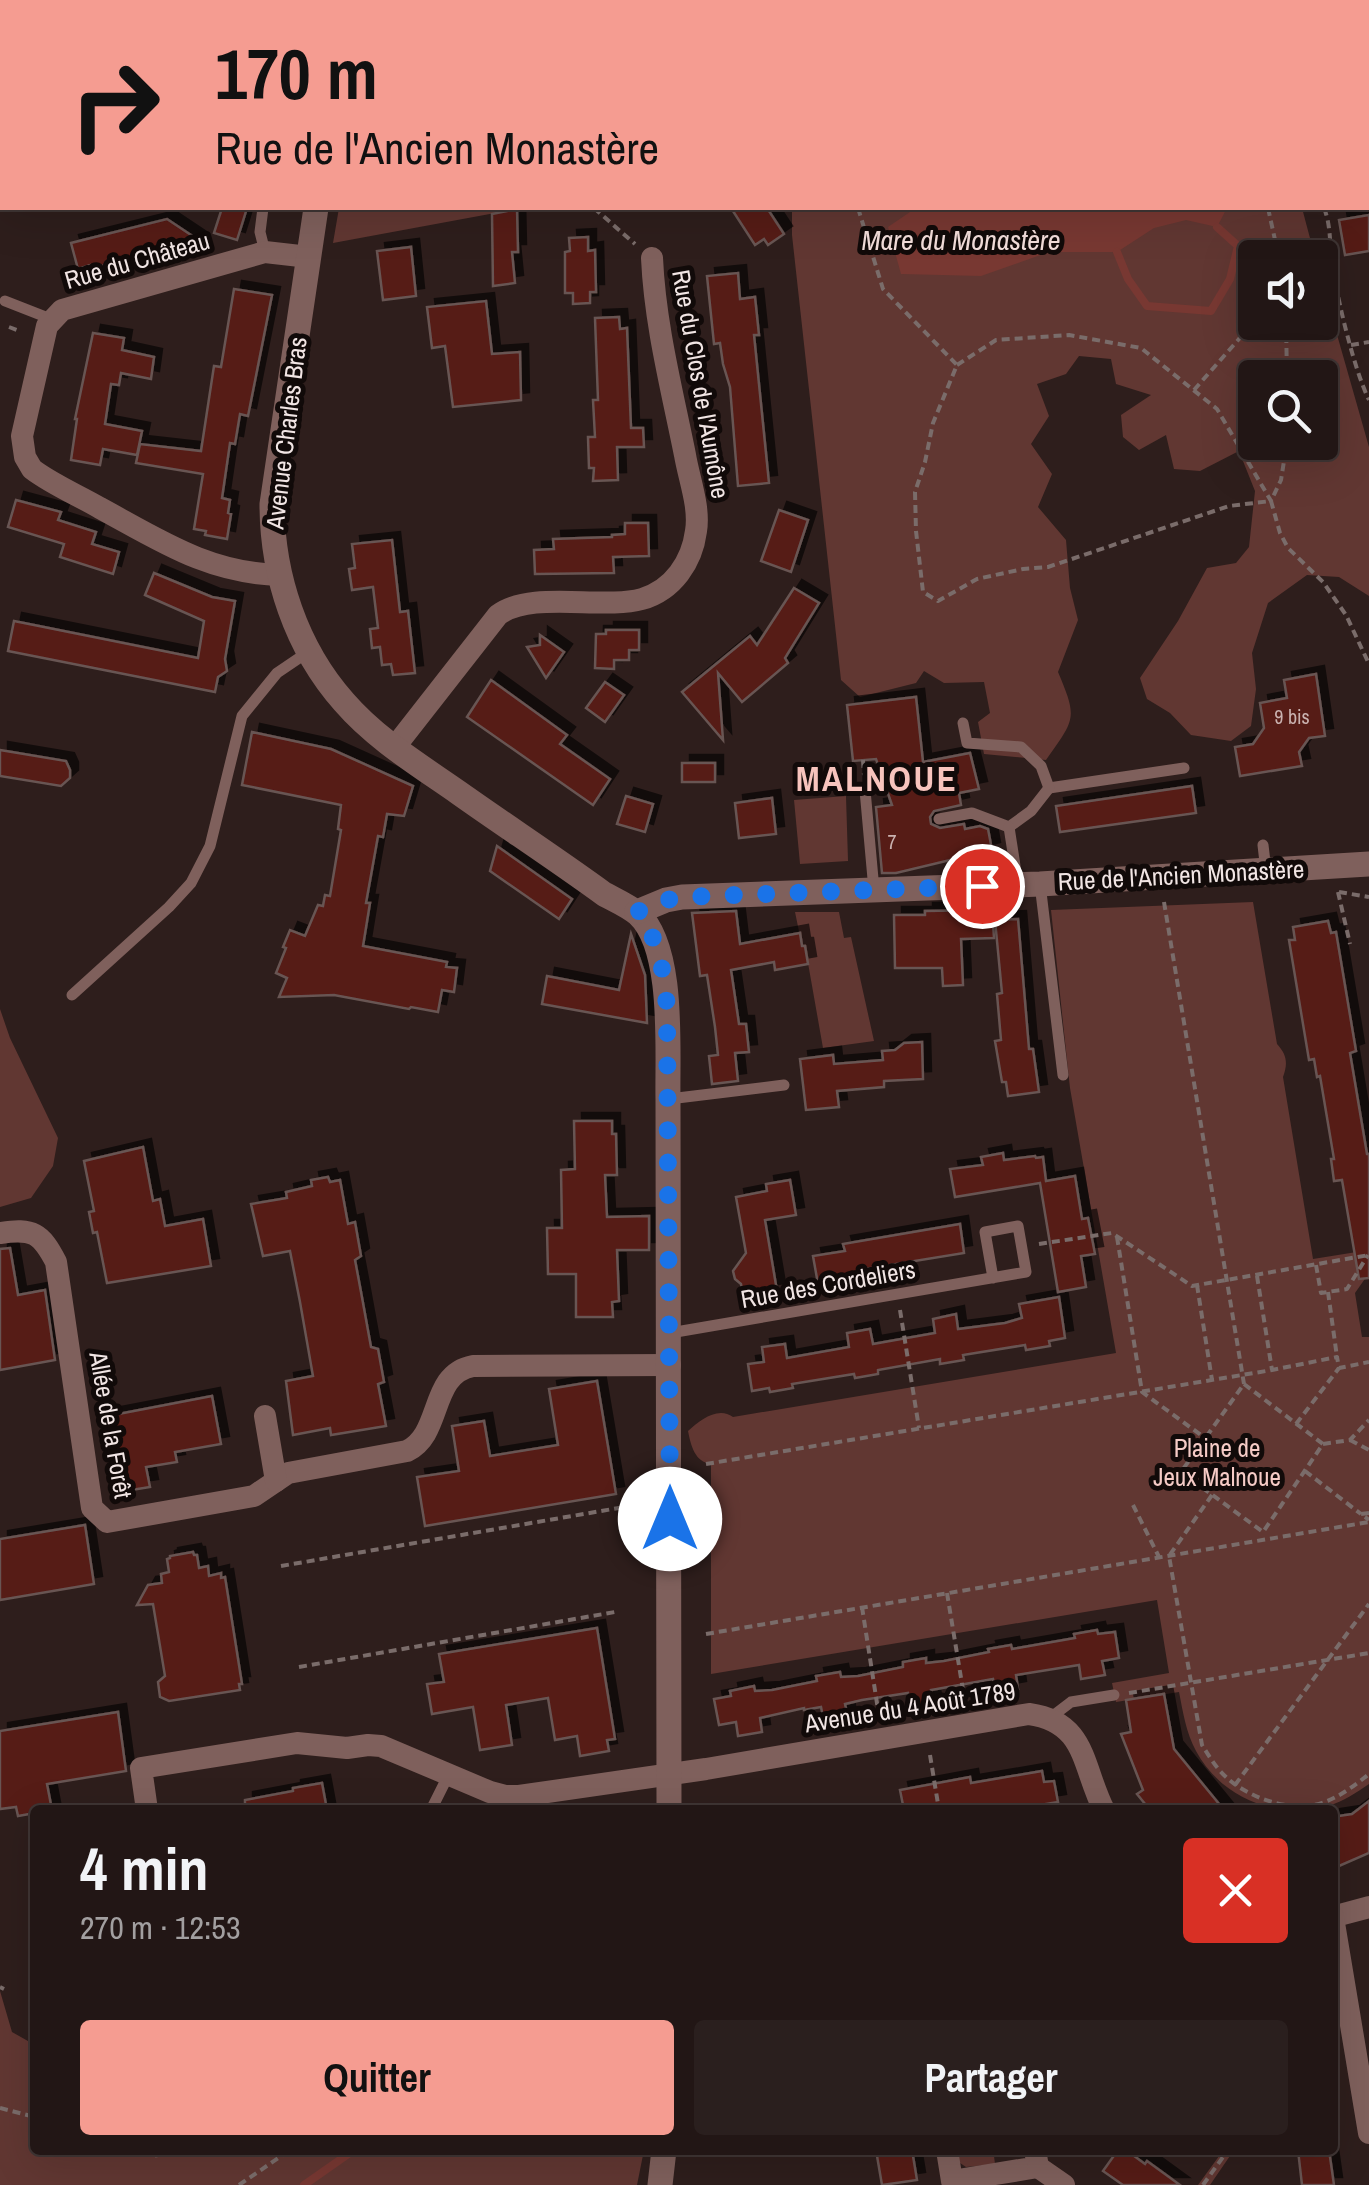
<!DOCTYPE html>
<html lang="fr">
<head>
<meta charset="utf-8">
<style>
	body { margin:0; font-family:"Archivo Narrow",sans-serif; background:#2a1f1e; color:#f1f3f6; height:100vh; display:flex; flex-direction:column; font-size:38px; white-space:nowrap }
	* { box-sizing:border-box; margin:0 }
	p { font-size:32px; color:#a29fa0 }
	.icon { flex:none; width:55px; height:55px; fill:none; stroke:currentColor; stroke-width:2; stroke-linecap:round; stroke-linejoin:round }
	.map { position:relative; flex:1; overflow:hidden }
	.sheet { position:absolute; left:30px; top:1805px; width:1308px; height:350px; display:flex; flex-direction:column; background:#221615; border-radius:10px; box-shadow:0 10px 40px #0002,0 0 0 2px #3f3534 }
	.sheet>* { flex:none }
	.hud { position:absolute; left:0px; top:0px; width:1370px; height:210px; box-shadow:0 10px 40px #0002,0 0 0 2px #3f3534; background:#f59c91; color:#111; overflow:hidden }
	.controls { position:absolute; left:1238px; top:240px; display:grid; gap:20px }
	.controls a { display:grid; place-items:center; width:100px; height:100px; border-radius:10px; background:#221615; box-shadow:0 10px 40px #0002,0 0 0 2px #3f3534; font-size:50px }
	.pin { position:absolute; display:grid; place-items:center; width:85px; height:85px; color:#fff; margin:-42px; border:5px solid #fff; border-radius:50%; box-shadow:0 2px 10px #0007 }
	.me { position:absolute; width:110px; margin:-55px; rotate:0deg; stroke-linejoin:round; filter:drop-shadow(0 0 8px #0008) }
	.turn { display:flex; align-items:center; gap:35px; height:210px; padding:0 50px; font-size:45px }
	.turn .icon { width:130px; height:130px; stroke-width:2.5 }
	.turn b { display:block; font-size:70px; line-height:85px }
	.round { display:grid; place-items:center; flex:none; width:105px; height:105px; border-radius:10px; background:#2a1f1e }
	.summary { display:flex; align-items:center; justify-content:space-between; height:170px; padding:0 50px }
	h1 { font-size:60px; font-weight:700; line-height:75px }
	.cta { display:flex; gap:20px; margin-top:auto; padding:20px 50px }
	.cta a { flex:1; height:115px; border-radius:10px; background:#f59c91; color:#111; font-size:40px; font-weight:700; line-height:115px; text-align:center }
	.cta a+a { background:#2a1f1e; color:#f1f3f6 }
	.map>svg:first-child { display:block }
	.green { fill:#613732; fill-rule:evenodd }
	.water { fill:#783832 }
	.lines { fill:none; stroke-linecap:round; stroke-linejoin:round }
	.stream { stroke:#783832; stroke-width:8 }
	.building { fill:#571a16; stroke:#685552; stroke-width:2.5; filter:url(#shadow) }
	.path { stroke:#7a6c6a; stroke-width:4; stroke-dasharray:8 5; stroke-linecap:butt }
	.service { stroke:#7f605c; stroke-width:11 }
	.minor { stroke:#7f605c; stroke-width:22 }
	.tertiary { stroke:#7f605c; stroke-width:25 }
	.route { stroke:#1a73e8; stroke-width:18; stroke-dasharray:0 32.4 }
	.labels { text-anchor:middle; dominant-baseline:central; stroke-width:10; stroke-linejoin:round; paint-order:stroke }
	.number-label { font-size:20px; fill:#cab2b0 }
	.street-label { font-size:25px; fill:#f1e5e4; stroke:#110a09 }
	.park-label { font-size:25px; fill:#f5cbc6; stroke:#110a09 }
	.water-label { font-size:28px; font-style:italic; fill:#f3dedb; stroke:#110a09 }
	.district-label { font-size:35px; font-weight:bold; letter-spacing:2.5px; fill:#f7c4bd; stroke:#110a09 }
</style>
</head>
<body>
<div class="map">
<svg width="1369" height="2185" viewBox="0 0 1369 2185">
	<defs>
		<filter id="shadow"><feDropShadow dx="8" dy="-8" stdDeviation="0" flood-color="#0009"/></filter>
	</defs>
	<rect width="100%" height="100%" fill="#2e1e1c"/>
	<g class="green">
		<path d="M819,0H1369V45L1368,2H819Z"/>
		<path d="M339,208H564L517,209L333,243Z"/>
		<path d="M792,208H1302L1315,257L1255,258V322H1320V275L1369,447V596L1339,577L1307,575L1268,603L1252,653L1256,689L1251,726L1231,741L1191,735L1170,713L1147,699L1140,678L1178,621L1207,568L1236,563L1249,547L1255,491L1239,451L1200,471L1174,469L1166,435L1139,450L1123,437L1121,415L1151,395L1116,384L1111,359L1079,356L1066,374L1037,384L1049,416L1031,444L1052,474L1038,507L1066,540L1070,588L1078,620L1058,672C1078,719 1075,719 1046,760L984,754L978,722L990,713L984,682L944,683L924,671L916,683L860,697L841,680L792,235ZM1255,378H1320V442H1255Z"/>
		<path d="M846,796L848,861L800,864L794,800Z"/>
		<path d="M1253,902L1277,1044C1287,1055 1288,1063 1283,1077L1313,1259L1369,1250V1273L1355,1293L1362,1337H1369V1784C1356,1793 1344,1801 1328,1806C1278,1821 1221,1798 1196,1751C1186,1733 1183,1712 1179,1692L1116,1702L1112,1683L1169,1673L1157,1600L711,1674V1464C695,1462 691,1446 688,1431C700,1420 718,1406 733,1417L1116,1353L1070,1088L1051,910Z"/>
		<path d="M795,912H839L844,938L851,937L874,1041L823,1048L805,946H802Z"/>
		<path d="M0,1009L10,1038L58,1138L53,1166L31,1198L0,1207Z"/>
		<path d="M0,1991L12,2032L35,2045V2150H644L637,2185H0Z"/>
		<path d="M955,2150H989L994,2156L995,2164L966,2167L960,2163Z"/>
		<path d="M1220,2150H1234L1210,2185H1198L1222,2152Z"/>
	</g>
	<path class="water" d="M933,208H1227L1217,227L1186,220L1154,228L1117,252H1049L981,276L901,274L888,227L913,210Z"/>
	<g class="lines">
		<g class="stream">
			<path d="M1117,252L1128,279L1147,306L1211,311L1230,279L1238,246L1217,227"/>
			<path d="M304,2185L354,2150"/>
		</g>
	</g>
	<g class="building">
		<path d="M222,208H247L237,240L214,233Z"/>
		<path d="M731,208H767L784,234L768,245L764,239L755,245Z"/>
		<path d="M517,209L518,252H512L515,283L493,286L492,214Z"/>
		<path d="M1369,215V251L1345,255L1339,220Z"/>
		<path d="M167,219L200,241L132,261L131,258L91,269L90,265L78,269L71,243Z"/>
		<path d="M588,237V251L595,250L596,292H590V303L573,304V293H565V252L570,251L569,238Z"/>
		<path d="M411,247L416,296L383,300L377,251Z"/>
		<path d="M738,273L740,299L755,297L759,335H754L769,483L738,486L730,387L723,364L720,343L714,344L707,276Z"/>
		<path d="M234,289L272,295L248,416L240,414L235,444L230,443L222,498L230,500L228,513L231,514L227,539L205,535L206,531L194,529L203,474L136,463L140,444L201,451L214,366L221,367Z"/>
		<path d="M486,301L492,354L520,352L521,400L453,407L445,346L432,348L427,307Z"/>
		<path d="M619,317L620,329L627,328L631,428H643L644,447H617L618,480L593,481L594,468H589L588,437H595L593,400H598L595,318Z"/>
		<path d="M93,333L124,338L122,350L154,357L151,379L121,373L119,385L111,384L105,424L142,431L137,455L103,449L100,465L71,460L77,419H75Z"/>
		<path d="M16,500L61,512L58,520L96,532L92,544L119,552L113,574L60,557L64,544L8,527Z"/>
		<path d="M779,510L808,520L791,572L761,561Z"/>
		<path d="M625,523H648L649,556L613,557L614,573L535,574L534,550L554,549L553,539L612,537V535L625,534Z"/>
		<path d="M392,540L400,612L408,611L415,673L393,675L391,664L382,665L380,647L372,648L370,629L378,628L373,587L352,590L349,569L355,568L352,544Z"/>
		<path d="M154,573L212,597L235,601L225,659L227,671L218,677L215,692L8,651L14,621L198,658L204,621L145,595Z"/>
		<path d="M794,588L819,603L785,658L788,663L742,702L718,673L723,740L682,692L750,636L757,645Z"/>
		<path d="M606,630H639V650H629V660H614V669L595,668L596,634H606Z"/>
		<path d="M540,635L564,652L546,678L527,647L540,645Z"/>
		<path d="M1316,674L1325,736L1309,738L1299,752L1302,766L1240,776L1235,747L1253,744L1264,728L1260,703L1287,698L1284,680Z"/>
		<path d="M491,680L567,735L560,744L610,779L593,805L467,717Z"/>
		<path d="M605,682L624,695L605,722L586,708Z"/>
		<path d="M916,697L923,762L970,753L979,789L959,793L961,805L934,811L930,817L931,824L940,828L964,824L965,829L980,826L988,829L992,850L896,873H882L876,807L892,805L876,759L853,761L847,705Z"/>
		<path d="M252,732L331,749L413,786L404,816L387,814L383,837L378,836L366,903H370L363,946L447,962L446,967L457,968L454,992L442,990L438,1012L411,1007L409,1009L334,995L279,997L287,978L276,973L286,948L283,947L290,930L305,936L318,905L323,906L325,895L330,896L341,830L338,829L341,805L242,785Z"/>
		<path d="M0,750L66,761L70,770V778L61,786L0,776Z"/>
		<rect x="682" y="763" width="33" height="19"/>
		<path d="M1192,786L1196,813L1060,832L1056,806Z"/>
		<path d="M626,796L653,804L645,832L617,824Z"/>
		<path d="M772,798L776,834L739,838L735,803Z"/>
		<path d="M497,846L572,899L559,919L490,871Z"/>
		<path d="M992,910L994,938L961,939L963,985L943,986L942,968H895L894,915H925V911Z"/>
		<path d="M736,911L740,944L800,933L802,946H805L808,964L775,970L774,962L731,970L739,1024H746L749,1052L735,1053L738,1081L712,1084L709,1056L718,1055L715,1027L707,975L700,976L692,913Z"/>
		<path d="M1018,919L1028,1037L1029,1049H1033L1039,1092L1008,1096L1006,1082H1002L995,1041L1001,1040L997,994L1002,993L995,920Z"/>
		<path d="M1328,921L1331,933L1336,932L1356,1051L1350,1053L1367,1154H1369V1278L1359,1279L1342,1180L1334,1181L1331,1159H1334L1320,1076L1317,1077L1314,1059L1309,1060L1289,940H1295L1293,927Z"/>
		<path d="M631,934L645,975L647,1023L542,1004L547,976L619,990Z"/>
		<path d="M922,1042L923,1079L884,1081V1087L837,1091L839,1107L806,1110L800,1059L833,1055L834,1064L883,1060L882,1051L895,1050L904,1043Z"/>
		<path d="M574,1121H612V1134H616L617,1175H605L607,1217L649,1216V1250H617L619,1301L612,1302L613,1317H576V1274H548L547,1228H562L561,1170L575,1169Z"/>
		<path d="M143,1147L153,1201L160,1199L165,1226L203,1219L211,1266L107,1283L97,1232L93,1233L89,1212L94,1211L84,1161Z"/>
		<path d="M1003,1153L1004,1160L1035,1156L1036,1158L1043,1157L1046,1181L1075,1176L1082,1219L1088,1218L1095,1254L1081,1256L1086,1287L1058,1292L1040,1183L955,1197L950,1169L983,1165L981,1157Z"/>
		<path d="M328,1177L330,1182L340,1180L348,1224L355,1222L361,1256L355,1260L361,1292L371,1347L378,1349L384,1382L378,1384L386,1426L331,1435L330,1428L293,1435L286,1381L313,1376L300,1302L290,1251L263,1256L251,1204L287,1198L286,1192L312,1186L311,1180Z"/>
		<path d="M790,1180L796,1215L765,1220L777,1291L743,1296L741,1284L735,1279L733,1271L746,1253L736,1197L767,1191L766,1184Z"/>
		<path d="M960,1224L964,1253L859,1270L860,1278L818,1284L813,1256L845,1251L843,1244Z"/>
		<path d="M10,1248L18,1295L45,1290L55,1360L0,1370V1249Z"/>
		<path d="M1059,1297L1065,1338L1049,1341L1050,1346L1026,1350L1025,1345L963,1355L964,1360L940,1364V1359L878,1370V1374L855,1378L854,1374L792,1384L793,1388L770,1392L769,1388L752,1391L748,1364L764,1362L762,1347L785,1344L787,1358L849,1347L847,1333L870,1329L873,1344L935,1333L933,1319L956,1314L958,1329L1005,1323L1022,1318L1019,1304Z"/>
		<path d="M597,1381L616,1494L425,1526L417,1477L459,1471L452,1426L484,1421L490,1456L558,1445L549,1389Z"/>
		<path d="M212,1396L221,1444L175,1452L177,1462L146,1467L150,1487L125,1491V1488L115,1490L112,1468L117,1467L108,1416Z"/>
		<path d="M85,1525L94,1584L0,1600V1539Z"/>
		<path d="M193,1552L194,1555H197L199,1568L208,1566L209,1576L221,1573V1578L225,1577L242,1684H239L240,1690L169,1701L160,1697L158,1682L165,1676L153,1604L137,1605L148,1585L162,1583L161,1574L169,1572L167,1559L170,1558V1556Z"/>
		<path d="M597,1628L615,1739L607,1740L609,1751L580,1756L577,1736L555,1740L548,1698L506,1705L512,1745L480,1750L473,1707L432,1714L427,1684L444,1682L439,1654Z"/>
		<path d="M1097,1630L1098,1634L1115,1632L1119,1658L1102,1661L1105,1675L1081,1679L1079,1665L1016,1675L1018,1689L1007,1691L995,1693L993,1679L931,1690L933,1703L920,1706L910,1707L908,1693L862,1700L845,1704L848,1718L824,1722L821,1707L804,1710V1708L760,1718L762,1732L738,1736L736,1722L719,1725L714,1699L731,1696L730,1691L754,1686L755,1691L772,1690L817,1681L816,1676L840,1672L841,1677L858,1676L903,1667V1662L926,1658V1663L944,1661L989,1652L988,1649L1011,1645L1012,1649L1075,1638L1074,1634Z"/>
		<path d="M1164,1694L1174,1749L1224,1810H1150L1137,1794L1143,1790L1121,1734L1131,1732L1126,1700Z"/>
		<path d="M118,1712L126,1771L47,1784L52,1810H35V1813L18,1816L16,1807L0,1809V1731Z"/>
		<path d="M1042,1771L1044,1782L1054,1781L1058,1802L1010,1810H904L900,1790L970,1777L971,1783Z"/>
		<path d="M322,1783L327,1810H245V1800L293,1791V1788Z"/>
		<path d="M1369,1801V1853L1332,1869V1817L1352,1814Z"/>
		<path d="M876,2150H912L917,2180L882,2185Z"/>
		<path d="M1118,2150H1126L1145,2164L1147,2161L1180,2185H1123L1103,2171Z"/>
		<path d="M1298,2150H1329L1334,2185H1302Z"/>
	</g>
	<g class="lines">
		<g class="path">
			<path d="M1196,0L1198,2"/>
			<path d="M869,2L870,0"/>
			<path d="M594,208L635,244"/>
			<path d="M858,208L883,289L957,365L933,423L925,462L915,492L916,531L923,592L938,601L977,579L1023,569L1048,567L1229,506L1271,501L1280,533L1288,548L1323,582L1346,615L1369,664"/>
			<path d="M1268,208L1279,258"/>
			<path d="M1324,208C1332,228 1329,249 1333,270C1339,305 1354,369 1369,400"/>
			<path d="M1286,322L1287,378"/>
			<path d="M9,327L17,330"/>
			<path d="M1351,345L1369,342"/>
			<path d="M957,365L996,340L1069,335L1141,348L1217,409L1271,501L1281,480L1287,442"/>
			<path d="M1194,390L1239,339L1255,306"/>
			<path d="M863,760L864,775"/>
			<path d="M1338,892L1350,944"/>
			<path d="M1339,892L1369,897"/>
			<path d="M1164,902L1244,1384"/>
			<path d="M1117,1237L1142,1392L1205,1438"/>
			<path d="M1039,1244L1112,1233L1192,1286L1369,1255"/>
			<path d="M1316,1265L1321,1293L1347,1289L1368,1255"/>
			<path d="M1257,1276L1272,1370"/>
			<path d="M1197,1285L1212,1380"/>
			<path d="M1328,1292L1337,1357"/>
			<path d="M900,1310L919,1428"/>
			<path d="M1244,1384L1323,1444L1263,1532L1181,1472Z"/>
			<path d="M1296,1424L1339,1368"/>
			<path d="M1350,1440L1369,1450"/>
			<path d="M1323,1444L1350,1440L1369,1420"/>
			<path d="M706,1464L1272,1370L1337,1357L1339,1368L1369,1362"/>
			<path d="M1305,1471L1361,1514"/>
			<path d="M1212,1495L1169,1556L1202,1745C1209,1756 1216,1768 1226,1777C1246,1796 1286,1811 1314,1805C1334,1801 1353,1787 1369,1774"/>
			<path d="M1133,1505L1159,1557"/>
			<path d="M1369,1513L1361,1514L1369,1520"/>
			<path d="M281,1566L636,1505"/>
			<path d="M947,1593L965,1702"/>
			<path d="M862,1607L879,1716"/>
			<path d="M706,1634L1369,1522"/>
			<path d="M299,1667L615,1612"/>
			<path d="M1129,1693L1369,1653"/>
			<path d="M930,1755L939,1810"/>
			<path d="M1235,1785L1369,1604"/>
			<path d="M0,1987L4,1989"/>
			<path d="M0,2108L35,2117"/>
			<path d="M144,2150L152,2156L172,2153L180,2150"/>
			<path d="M239,2185L290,2150"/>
			<path d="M1203,2185L1228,2150"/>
		</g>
		<g class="service">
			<path d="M132,2L135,0"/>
			<path d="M263,208L260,232L265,252"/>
			<path d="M5,301L51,319"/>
			<path d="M1049,788L1184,768"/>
			<path d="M865,790L874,890"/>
			<path d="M939,819L972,813L1009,827L1031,811L1049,788L1041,766L1021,747L967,743L963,723"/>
			<path d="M1009,827L1018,885"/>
			<path d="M1263,845L1266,871"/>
			<path d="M1040,884L1063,1075"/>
			<path d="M72,995L169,907L191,883L210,846L242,716L277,673L308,652"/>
			<path d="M669,1099L784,1085"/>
			<path d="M670,1333L1026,1272L1018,1226L985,1232L993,1278"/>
			<path d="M1050,1718L1071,1702L1114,1695"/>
			<path d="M431,1810L449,1774"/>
		</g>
		<g class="minor">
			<path d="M30,0L34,2"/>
			<path d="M1368,74L1369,83"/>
			<path d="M1368,182L1369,181"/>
			<path d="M280,575C208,573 161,541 100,508C78,495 53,485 32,469L25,457L22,436L47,326L62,310L265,252L309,257"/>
			<path d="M394,748L498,615C531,590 602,610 642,599C673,590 692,562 696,531C700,507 689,479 685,455C672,390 655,325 652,258"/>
			<path d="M0,1233C33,1228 41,1233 56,1262L92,1508L107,1522L254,1496L288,1473L407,1451C443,1434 429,1374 473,1366L670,1365"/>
			<path d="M265,1416L276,1481"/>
			<path d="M147,1810L141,1768L297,1743L347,1748L368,1745L381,1746L490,1792L505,1796H519L706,1769L1029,1714C1087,1722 1082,1767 1104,1810"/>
			<path d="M1332,1917L1369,1907"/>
			<path d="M1333,1917L1369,2133"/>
			<path d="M947,2150L952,2181L1038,2167L1035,2150"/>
			<path d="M1038,2167L1064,2185"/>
		</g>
		<g class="tertiary">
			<path d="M411,2L413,0"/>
			<path d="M316,208L272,504C272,575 296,648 344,702C376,739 419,765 459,793C507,827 556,859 604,894C615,900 629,906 638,914C675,948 667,1051 668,1099L669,1810"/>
			<path d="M637,912L666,900L682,897L1040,884L1369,864"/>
			<path d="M660,2185L664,2150"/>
		</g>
	</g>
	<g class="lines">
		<path class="route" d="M670,1519L667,1008C664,974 660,939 637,912L666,900L682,897L982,886"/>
	</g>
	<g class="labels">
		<g class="number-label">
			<text x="1292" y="716">9 bis</text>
			<text x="892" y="841">7</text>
		</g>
		<g class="street-label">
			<text transform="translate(137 260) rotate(-16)">Rue du Château</text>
			<text transform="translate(701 384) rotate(80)">Rue du Clos de l'Aumône</text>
			<text transform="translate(286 433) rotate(-83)">Avenue Charles Bras</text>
			<text transform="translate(1181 875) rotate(-3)">Rue de l'Ancien Monastère</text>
			<text transform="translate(828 1284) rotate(-10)">Rue des Cordeliers</text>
			<text transform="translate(111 1425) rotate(80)">Allée de la Forêt</text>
			<text transform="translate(910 1707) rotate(-9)">Avenue du 4 Août 1789</text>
		</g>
		<g class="park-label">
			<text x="1217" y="1448">Plaine de<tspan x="1217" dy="29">Jeux Malnoue</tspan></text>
		</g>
		<g class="water-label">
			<text x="961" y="240">Mare du Monastère</text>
		</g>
		<g class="district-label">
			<text x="877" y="778">MALNOUE</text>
		</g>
	</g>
</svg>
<div class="controls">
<a><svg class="icon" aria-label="sound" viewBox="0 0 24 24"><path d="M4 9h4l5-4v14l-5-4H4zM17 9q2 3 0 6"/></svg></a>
<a><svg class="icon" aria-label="search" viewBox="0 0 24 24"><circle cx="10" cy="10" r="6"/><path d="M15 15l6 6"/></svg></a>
</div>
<div class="pin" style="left:982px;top:886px;background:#d93025"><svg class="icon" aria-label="arrive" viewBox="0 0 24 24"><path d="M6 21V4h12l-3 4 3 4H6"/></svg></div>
<svg class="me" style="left:670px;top:1519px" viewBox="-20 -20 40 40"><circle r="19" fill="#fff"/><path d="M0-13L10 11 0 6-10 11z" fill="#1a73e8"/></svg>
<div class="hud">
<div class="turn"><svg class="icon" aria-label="right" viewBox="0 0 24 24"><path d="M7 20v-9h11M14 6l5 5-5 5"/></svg><div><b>170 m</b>Rue de l'Ancien Monastère</div></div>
</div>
<section class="sheet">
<div class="summary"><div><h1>4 min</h1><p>270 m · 12:53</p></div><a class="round" style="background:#d93025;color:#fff"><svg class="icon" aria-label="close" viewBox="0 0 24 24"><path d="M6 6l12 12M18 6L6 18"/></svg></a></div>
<div class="cta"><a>Quitter</a><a>Partager</a></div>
</section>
</div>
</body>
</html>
